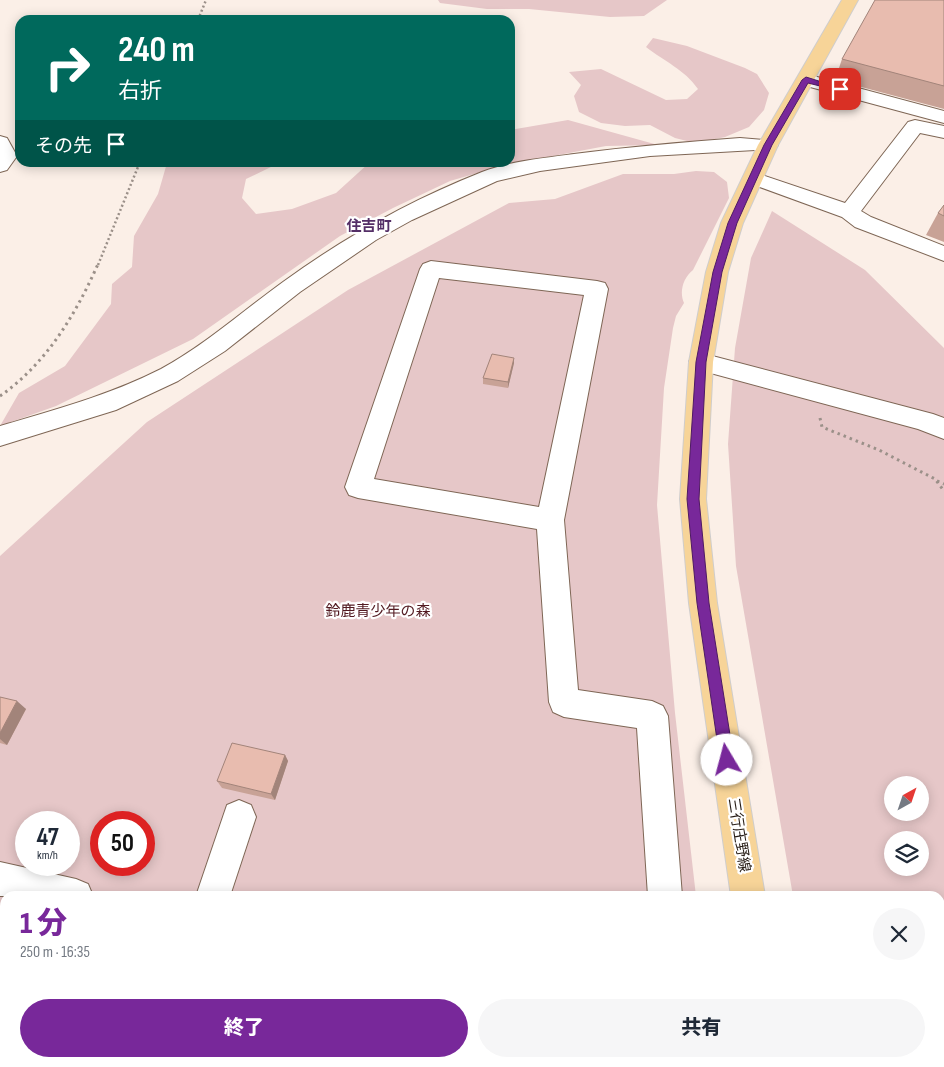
<!DOCTYPE html>
<html lang="ja">
<head>
<meta charset="utf-8">
<style>
	body { margin:0; font-family:"Sofia Sans Condensed","Noto Sans JP",sans-serif; background:#f6f6f7; color:#1f2937; height:100vh; display:flex; flex-direction:column; font-size:19px; white-space:nowrap }
	* { box-sizing:border-box; margin:0 }
	p { font-size:16px; color:#747a83 }
	.icon { flex:none; width:28px; height:28px; fill:none; stroke:currentColor; stroke-width:2; stroke-linecap:round; stroke-linejoin:round }
	.map { position:relative; flex:1; overflow:hidden }
	.panel { position:absolute; left:0px; top:891px; width:945px; height:176px; display:flex; flex-direction:column; background:#fff; border-radius:15px 15px 0 0; box-shadow:0 2px 12px #0003 }
	.panel>* { flex:none }
	.hud { position:absolute; left:15px; top:15px; width:500px; height:152px; border-radius:15px; box-shadow:0 2px 12px #0003; background:#00695c; color:#fff; overflow:hidden }
	.needle { width:32px; rotate:40deg }
	.controls { position:absolute; left:884px; top:776px; display:grid; gap:10px }
	.controls a { display:grid; place-items:center; width:45px; height:45px; border-radius:50%; background:#fff; box-shadow:0 2px 12px #0003; font-size:25px }
	.speed { position:absolute; left:15px; top:811px; display:flex; gap:10px; font-size:25px; font-weight:700; text-align:center }
	.speed>* { display:grid; place-content:center; width:65px; height:65px; border-radius:50%; background:#fff; box-shadow:0 2px 12px #0003; line-height:1 }
	.speed small { font-size:12px; font-weight:400 }
	.speed .limit { border:8px solid #d22; background:#fff; color:#111 }
	.pin { position:absolute; display:grid; place-items:center; width:42px; height:42px; color:#fff; margin:-21px; border-radius:10px; box-shadow:0 2px 8px #0006 }
	.me { position:absolute; width:55px; margin:-28px; rotate:352deg; stroke-linejoin:round; filter:drop-shadow(0 0 4px #0008) }
	.turn { display:flex; align-items:center; gap:18px; height:105px; padding:0 20px; font-size:22px }
	.turn .icon { width:65px; height:65px; stroke-width:2.5 }
	.turn b { display:block; font-size:35px; line-height:42px }
	.then { display:flex; align-items:center; height:48px; padding:0 20px; background:#0003; gap:10px; font-size:19px }
	.round { display:grid; place-items:center; flex:none; width:52px; height:52px; border-radius:26px; background:#f6f6f7 }
	.head { display:flex; align-items:center; justify-content:space-between; height:85px; padding:0 20px }
	h1 { font-size:30px; font-weight:800; line-height:38px; color:#78289a }
	.button { display:flex; gap:10px; margin-top:auto; padding:10px 20px }
	.button a { flex:1; height:58px; border-radius:30px; background:#78289a; color:#fff; font-size:20px; font-weight:800; line-height:58px; text-align:center }
	.button a+a { background:#f6f6f7; color:#1f2937 }
	.map>svg:first-child { display:block }
	.green { fill:#e6c7c8; fill-rule:evenodd }
	.lines { fill:none; stroke-linecap:round; stroke-linejoin:round }
	.minor-casing { stroke:#7e6655; stroke-width:2 }
	.major-casing { stroke:#cfcdcc; stroke-width:2 }
	.path-far1 { stroke:#9b9089; stroke-width:2.5; stroke-dasharray:2 2.5; stroke-linecap:butt }
	.path { stroke:#9b9089; stroke-width:3; stroke-dasharray:2.5 4; stroke-linecap:butt }
	.minor { fill:#fff; fill-rule:evenodd }
	.major { fill:#f7d498; fill-rule:evenodd }
	.wall { fill:#c8a296 }
	.shaded-wall { fill:#a2847a }
	.building { fill:#e8bcaf; stroke:#a2847a }
	.route { fill:#78289a; stroke:#4e1a64 }
	.labels { text-anchor:middle; dominant-baseline:central; stroke-width:4.5; stroke-linejoin:round; paint-order:stroke }
	.far-quarter-label { font-size:15px; font-weight:bold; fill:#542f67; stroke:#fff }
	.park-label { font-size:15px; fill:#521a21; stroke:#fff }
	.street-label { font-size:15px; fill:#271d16; stroke:#fff }
</style>
</head>
<body>
<div class="map">
<svg width="944" height="1067" viewBox="0 0 944 1067">
	<rect width="100%" height="100%" fill="#fbefe7"/>
	<g class="green">
		<path d="M438,0H667L644,16L610,17L529,9H487L440,3Z"/>
		<path d="M653,38L687,46L745,68L757,74L769,93L764,110L749,127L725,137L695,143L675,138L650,125L625,126L601,123L579,112L574,96L581,85L569,72L601,69L666,100L687,99L698,89C684,69 665,62 646,47Z"/>
		<path d="M568,120L658,145L606,146L505,165L450,181L393,208L340,236L193,339L56,406L0,426L19,393L65,366L111,304L112,284L132,267L134,236L158,194L167,163H287L273,166L246,179L242,198L256,214L292,209L336,193L369,163L510,162V130Z"/>
		<path d="M696,171L714,172L727,182L729,198L693,270C683,278 679,292 684,303L676,316L673,328L664,388L657,505L675,713L696,896H5V1062H716V1067H0V556L147,422L348,290L509,203L555,199L623,174H674ZM26,822H69V865H26ZM101,822H144V865H101Z"/>
		<path d="M772,211L865,270L944,348V1067H822V1063L940,1062V896H793L736,566L728,444L735,348L751,258ZM892,785H920V812H892ZM892,840H920V868H892Z"/>
	</g>
	<g class="lines">
		<defs>
			<g id="minor">
				<path d="M806,74L944,111V123L799,84L797,80L799,76Z"/>
				<path d="M915,120L944,126V138L920,133L861,211L871,217L944,246V261L855,227L842,217L746,182L743,178L746,174L753,172L845,203L908,122Z"/>
				<path d="M0,136L7,138L17,156L7,170L0,172Z"/>
				<path d="M740,138L775,141L778,145L775,149L650,156L540,171L497,181L412,220L376,240L300,292L225,351L178,381L116,410L0,446V426C54,410 110,395 161,369C205,345 243,311 283,282C345,237 411,200 482,172C511,161 544,158 574,154C629,147 684,142 740,138Z"/>
				<path d="M431,261L597,281L605,283L608,289L564,520L578,690L652,701L663,706L668,716L682,896H648L637,728L564,717L553,712L549,702L537,529L358,498L349,495L345,487L420,269L423,264ZM439,278L584,295L539,507L374,479Z"/>
				<path d="M701,353L933,414L944,418V439L918,429L692,368L689,362L692,356Z"/>
				<path d="M239,800L251,805L256,817L230,896H196L227,805Z"/>
				<path d="M0,862L76,879L88,884L93,896H0Z"/>
			</g>
			<g id="major">
				<path d="M842,0H858L778,145L743,223L728,272L713,362L706,499L717,603L765,896H731L689,603L680,499L689,362L706,272L721,223L758,145Z"/>
				<rect x="755" y="1062" width="38" height="5"/>
			</g>
		</defs>
		<use href="#minor" class="minor-casing"/>
		<use href="#major" class="major-casing"/>
		<g class="path-far1">
			<path d="M198,20L206,0"/>
			<path d="M98,265L140,162"/>
		</g>
		<g class="path">
			<path d="M0,396C46,364 76,314 98,264"/>
			<path d="M820,418L822,427L879,450L935,479L944,491"/>
			<path d="M937,481L944,484"/>
		</g>
		<use href="#minor" class="minor"/>
		<use href="#major" class="major"/>
	</g>
	<g class="wall">
		<path d="M944,0V109L835,80L842,59Z"/>
		<path d="M944,205V242L926,235L938,213Z"/>
		<path d="M514,358V363L508,388L483,384V378Z"/>
		<path d="M0,697L26,709L7,745L0,743Z"/>
		<path d="M285,755L288,761L275,800L222,788L217,781Z"/>
	</g>
	<g class="shaded-wall">
		<path d="M514,358V363L508,388V382Z"/>
		<path d="M17,701L26,709L7,745L0,739V733Z"/>
		<path d="M285,755L288,761L275,800L271,794Z"/>
	</g>
	<g class="building">
		<path d="M875,0H944V86L842,59Z"/>
		<path d="M944,205V216L938,213Z"/>
		<path d="M492,354L514,358L508,382L483,378Z"/>
		<path d="M0,697L17,701L0,733Z"/>
		<path d="M232,743L285,755L271,794L217,781Z"/>
		<path d="M558,894L571,896H558Z"/>
	</g>
	<path class="route" d="M806,77L844,89L840,91L808,83L772,145L737,223L722,272L706,362L699,499L709,603L734,760L732,764L727,766L722,764L720,760L697,603L687,499L696,362L713,272L728,223L764,145L802,80Z"/>
	<g class="labels">
		<g class="far-quarter-label">
			<text x="369" y="226">住吉町</text>
		</g>
		<g class="park-label">
			<text x="378" y="611">鈴鹿青少年の森</text>
		</g>
		<g class="street-label">
			<text transform="translate(739 835) rotate(81)">三行庄野線</text>
		</g>
	</g>
</svg>
<div class="controls">
<a><svg class="needle" viewBox="-14 -14 28 28"><path d="M0-13l5 13h-10z" fill="#e53935"/><path d="M0 13l5-13h-10z" fill="#747a83"/></svg></a>
<a><svg class="icon" aria-label="layers" viewBox="0 0 24 24"><path d="M12 4l9 5-9 5-9-5zM3 14l9 5 9-5"/></svg></a>
</div>
<div class="speed"><div>47<small>km/h</small></div><div class="limit">50</div></div>
<div class="pin" style="left:840px;top:89px;background:#d93025"><svg class="icon" aria-label="arrive" viewBox="0 0 24 24"><path d="M6 21V4h12l-3 4 3 4H6"/></svg></div>
<svg class="me" style="left:727px;top:760px" viewBox="-20 -20 40 40"><circle r="19" fill="#fff"/><path d="M0-13L10 11 0 6-10 11z" fill="#78289a"/></svg>
<div class="hud">
<div class="turn"><svg class="icon" aria-label="right" viewBox="0 0 24 24"><path d="M7 20v-9h11M14 6l5 5-5 5"/></svg><div><b>240 m</b>右折</div></div>
<div class="then">その先<svg class="icon" aria-label="arrive" viewBox="0 0 24 24"><path d="M6 21V4h12l-3 4 3 4H6"/></svg></div>
</div>
<section class="panel">
<div class="head"><div><h1>1 分</h1><p>250 m · 16:35</p></div><a class="round"><svg class="icon" aria-label="close" viewBox="0 0 24 24"><path d="M6 6l12 12M18 6L6 18"/></svg></a></div>
<div class="button"><a>終了</a><a>共有</a></div>
</section>
</div>
</body>
</html>
